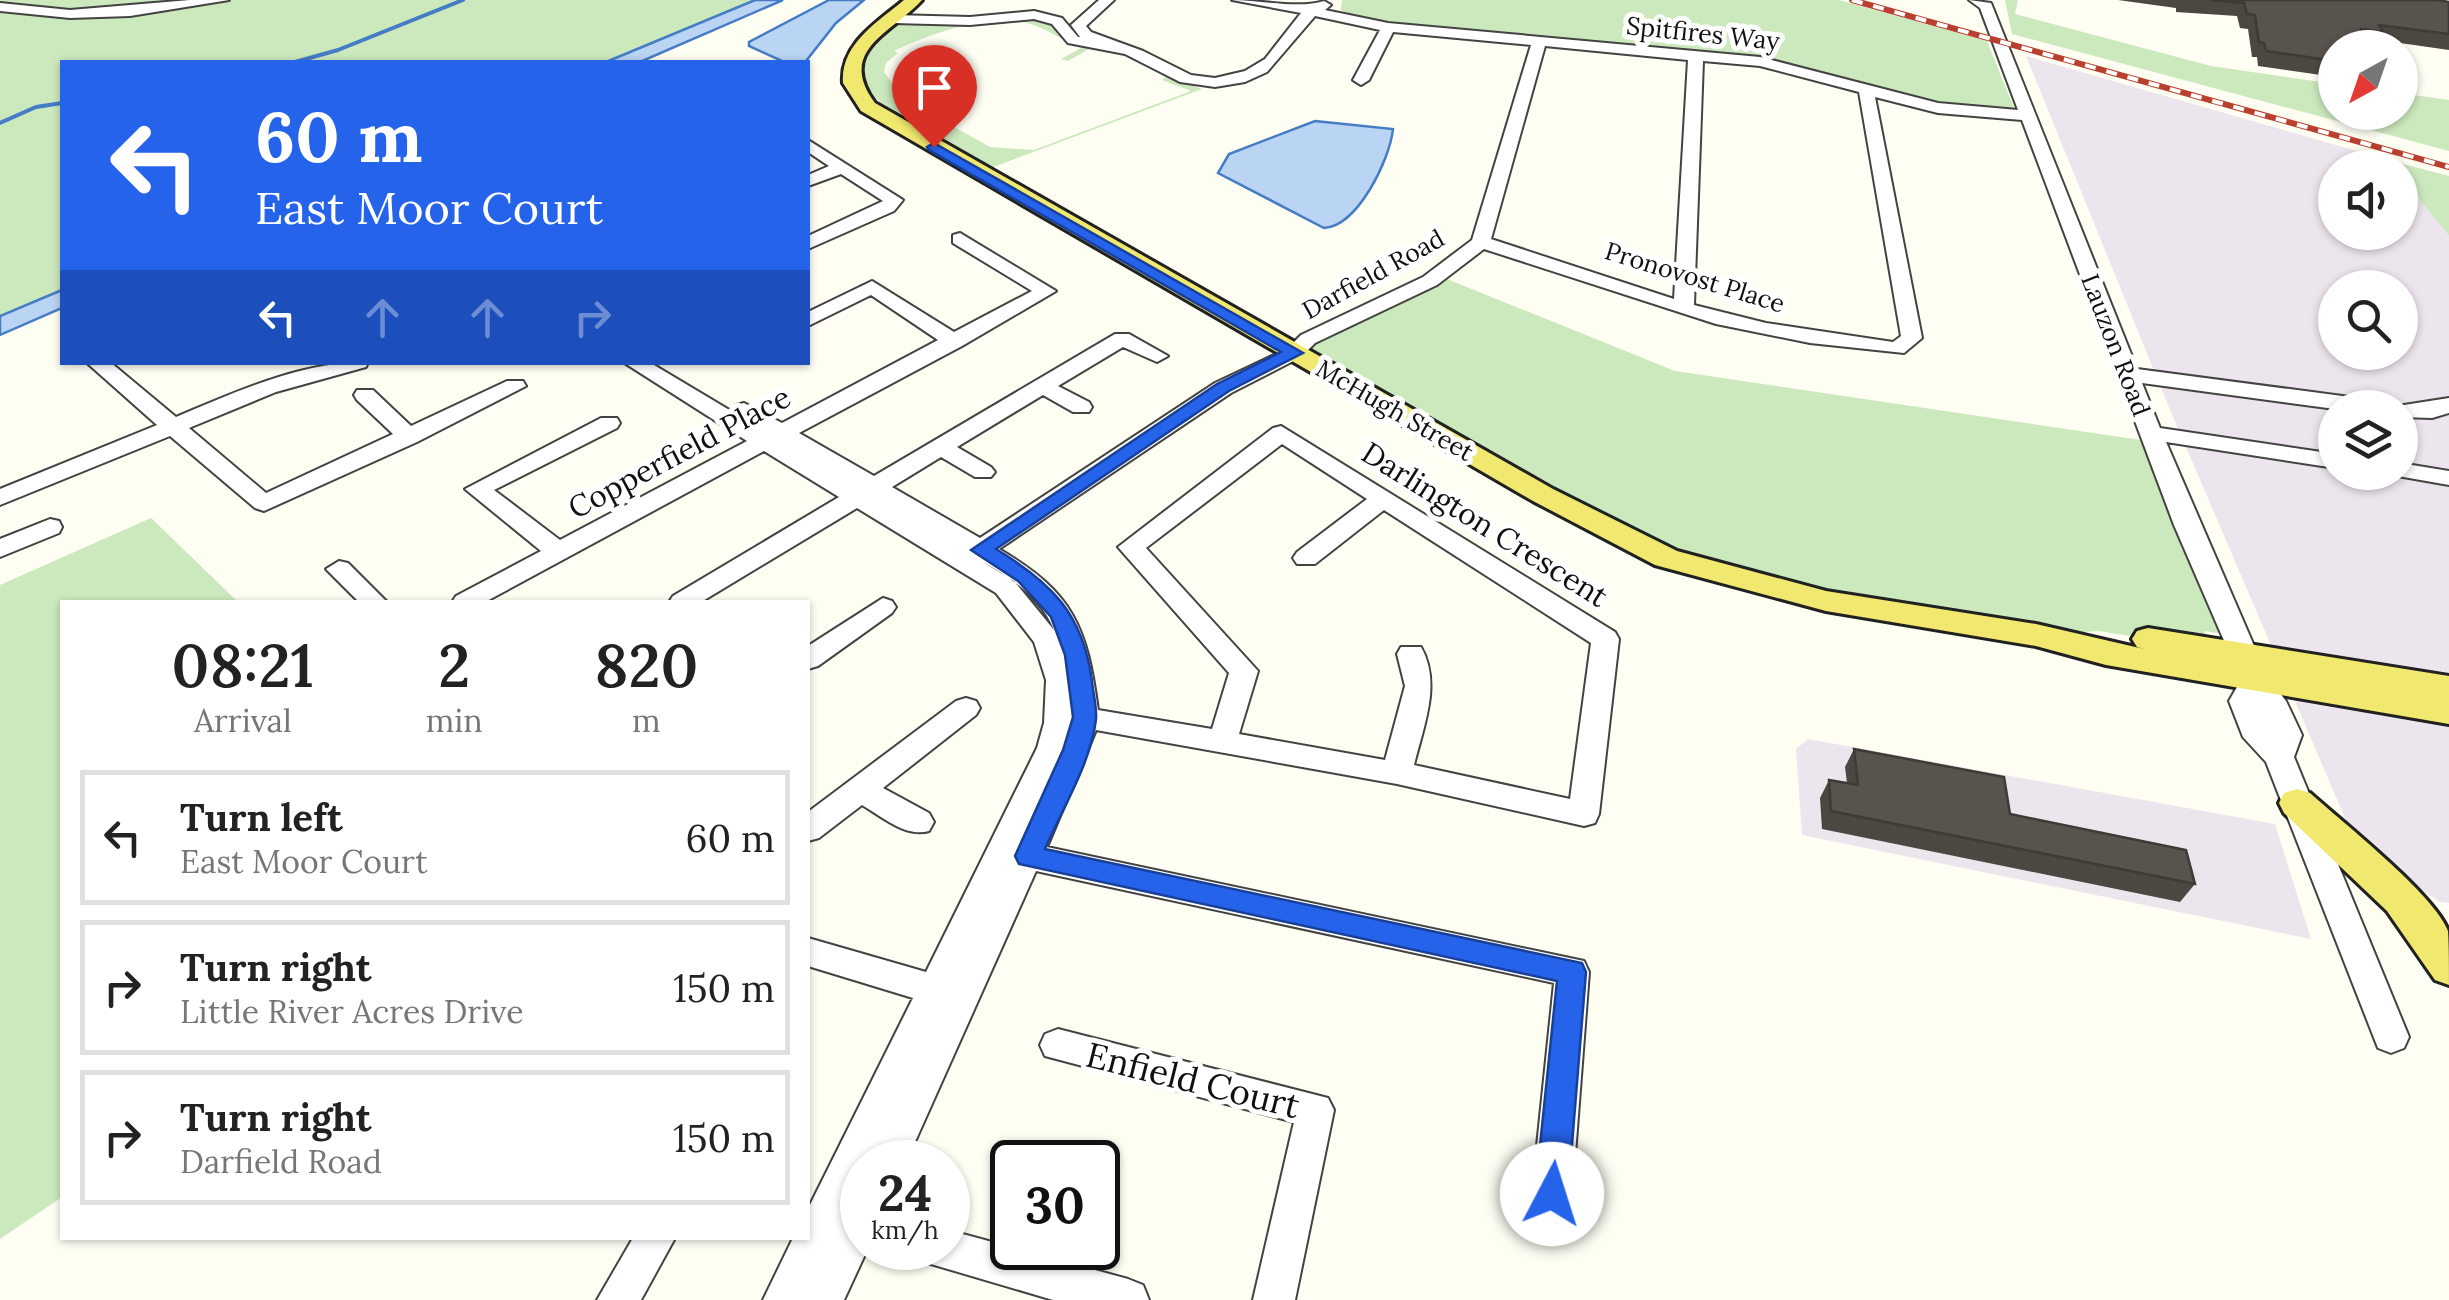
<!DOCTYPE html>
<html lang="en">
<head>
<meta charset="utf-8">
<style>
	body { margin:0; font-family:Lora,serif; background:#f2f2f2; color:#222; height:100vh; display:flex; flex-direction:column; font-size:38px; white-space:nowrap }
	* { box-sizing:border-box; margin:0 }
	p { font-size:32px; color:#767676 }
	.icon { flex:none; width:55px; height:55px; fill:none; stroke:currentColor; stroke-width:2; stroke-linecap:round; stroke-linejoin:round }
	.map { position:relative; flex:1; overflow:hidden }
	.sheet { position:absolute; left:60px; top:600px; width:750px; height:640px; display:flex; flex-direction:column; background:#fff; border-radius:0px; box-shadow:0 2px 8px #0004 }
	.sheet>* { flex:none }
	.top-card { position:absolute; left:60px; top:60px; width:750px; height:305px; border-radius:0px; box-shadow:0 2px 8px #0004; background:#2563eb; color:#fff; overflow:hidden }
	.needle { width:65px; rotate:220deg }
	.fabs { position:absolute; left:2318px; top:30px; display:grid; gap:20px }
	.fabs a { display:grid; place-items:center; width:100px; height:100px; border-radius:50%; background:#fff; box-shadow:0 2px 8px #0004; font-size:50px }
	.speed { position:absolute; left:840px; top:1140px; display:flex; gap:20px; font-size:50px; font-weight:700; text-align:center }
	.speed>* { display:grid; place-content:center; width:130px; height:130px; border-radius:50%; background:#fff; box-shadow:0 2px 8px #0004; line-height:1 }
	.speed small { font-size:25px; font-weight:400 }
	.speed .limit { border:5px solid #111; border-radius:15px; background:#fff; color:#111 }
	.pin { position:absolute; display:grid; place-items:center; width:85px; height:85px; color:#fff; margin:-102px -42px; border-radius:50% 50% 50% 0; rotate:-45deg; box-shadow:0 0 10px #0007 }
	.pin .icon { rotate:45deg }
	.me { position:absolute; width:110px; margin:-55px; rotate:5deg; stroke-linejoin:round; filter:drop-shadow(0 0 8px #0008) }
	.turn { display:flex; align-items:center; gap:35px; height:210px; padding:0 30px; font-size:45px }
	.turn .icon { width:130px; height:130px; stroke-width:2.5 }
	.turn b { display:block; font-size:70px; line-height:85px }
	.lanes { display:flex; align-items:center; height:95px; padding:0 30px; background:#0003; justify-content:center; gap:50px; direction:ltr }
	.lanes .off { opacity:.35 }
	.eta { display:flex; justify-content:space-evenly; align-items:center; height:170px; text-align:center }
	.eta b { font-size:60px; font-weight:600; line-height:70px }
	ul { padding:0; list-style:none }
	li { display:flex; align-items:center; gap:30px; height:135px; margin:0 20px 15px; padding:0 10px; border:5px solid #e0e0e0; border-radius:0px }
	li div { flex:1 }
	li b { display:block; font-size:38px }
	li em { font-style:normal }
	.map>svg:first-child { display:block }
	.industrial { fill:#ede5ed; fill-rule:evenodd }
	.green { fill:#cce8bd }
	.water { fill:#bad4f3; stroke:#457cc6; stroke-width:2.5 }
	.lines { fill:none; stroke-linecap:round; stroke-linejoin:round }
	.stream { stroke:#457cc6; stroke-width:4 }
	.minor-casing { stroke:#434343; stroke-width:4 }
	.major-casing { stroke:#212121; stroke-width:6 }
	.minor { fill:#fff; fill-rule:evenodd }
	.major { fill:#f1e870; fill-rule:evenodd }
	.rail-casing { stroke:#b9402e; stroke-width:6 }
	.rail { stroke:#fff; stroke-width:4; stroke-dasharray:11; stroke-linecap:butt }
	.wall { fill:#4c4741 }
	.building { fill:#58534c; stroke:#3e3a35; stroke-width:2.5 }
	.route { fill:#2563eb; stroke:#184099; stroke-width:2.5 }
	.labels { text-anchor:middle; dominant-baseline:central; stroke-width:10; stroke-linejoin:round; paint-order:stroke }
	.far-street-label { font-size:25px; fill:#101010; stroke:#fff }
	.street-label { font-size:30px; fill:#101010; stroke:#fff }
	.near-street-label { font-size:35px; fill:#101010; stroke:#fff }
</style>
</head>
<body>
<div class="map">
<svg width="2449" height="1300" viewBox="0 0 2449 1300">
	<rect width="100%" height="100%" fill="#fefef3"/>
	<g class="industrial">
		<path d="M2026,56L2388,160L2394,167L2335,168V232H2400V175L2449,236V903L2440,902L2401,877L2348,825L2168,405ZM2335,288H2400V352H2335ZM2335,408H2400V472H2335Z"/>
		<path d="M1808,739L2275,824L2311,939L1802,835L1796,749Z"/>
	</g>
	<g class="green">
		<path d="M0,0H783L640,62H62V308L0,335Z"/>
		<path d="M1342,0H1839L1987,41L2014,108L2003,111L1911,99L1785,64L1382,24L1357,19L1341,10Z"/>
		<path d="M2005,0H2018L2015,14L2211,66L2335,84V112H2400V93L2449,100V151L2012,34Z"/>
		<path d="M1045,17L1064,33L1096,45L1068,61L1061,59L1081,48C1065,42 1054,33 1039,27C999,8 930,34 894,51L898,53L886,63L884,72L904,99L990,147L1034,150L1191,91L1162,80L1167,76L1202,89L988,169C954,150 835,102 871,51C878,42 894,24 906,20C922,14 1020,18 1045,17Z"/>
		<path d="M2388,160L2449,176V236L2400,175V168L2394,167Z"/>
		<path d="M1437,275L1675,371L2154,442L2237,636L2204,631L2210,649L2099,631L2036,635L1666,558L1295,353Z"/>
		<path d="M151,518L238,602H62V1197L0,1239V585Z"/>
	</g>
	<g class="water">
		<path d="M755,0H783L640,62H606Z"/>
		<path d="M829,0H864L836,23L806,61L784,62L749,46V42Z"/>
		<path d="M1315,121L1393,129C1390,159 1358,226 1324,228L1218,173L1229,154Z"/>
		<path d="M62,290V308L0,335V316Z"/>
	</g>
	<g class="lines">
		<g class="stream">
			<path d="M295,62L338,50L463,0"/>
			<path d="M0,123L36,107L62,103"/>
		</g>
		<defs>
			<g id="minor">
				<path d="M190,0H229L130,16L70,18L0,11V3L70,10Z"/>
				<path d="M1099,0H1114L1086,26L1091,32L1143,51L1191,75L1215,78L1245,71L1265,59L1301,13L1232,0C1260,0 1300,9 1324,1L1331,5L1325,10L1388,23L1760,57L1938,103L2018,110L1980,8L1969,0L1991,3L2137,369L2380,401L2391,407L2449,398V413L2432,418L2400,417V408L2335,409L2142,383L2160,428L2335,454V468L2166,442L2267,676L2286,701L2302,735L2294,757L2409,1037L2404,1048L2391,1053L2378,1048L2266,762L2243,737L2229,701L2241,680L2174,525L2022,120L1938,113L1875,97L1922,338L1904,353L1810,343L1716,324L1484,249L1437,285L1315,343L1301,357L1231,393L999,549C1074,593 1087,627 1098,710L1212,729L1229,673L1118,547L1273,428L1281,426L1615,632L1619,639L1599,814L1595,823L1584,826L1397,784L1096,730L1047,847L1584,961L1589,972L1572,1194L1566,1208L1552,1213L1538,1208L1532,1194L1554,983L1036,871L906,1162H862V1180L852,1201L862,1197V1248H868L844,1300H763L793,1238H808V1209L913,998L808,966V938L926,972L1037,748L1044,723L1046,680L1034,642L996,593L857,508L701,602H669L673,596L839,497L764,451L485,602H452L456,596L541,551L465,489L601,418H617L620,423L617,428L494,490L560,540L747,441L623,362H649L736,414L733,410L736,405L744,403L782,423L938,340L871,295L808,326V312L872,281L954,332L1032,291L953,243V235L960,233L1056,291L962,346L799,433L874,476L1115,334H1129L1168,356L1157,362L1123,347L1058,386L1089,402L1092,407L1089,412H1073L1043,395L957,447L991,467L995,472L991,477H975L941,457L892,487L980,538L1215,383L1287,349L1301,335L1423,277L1472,240L1531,45L1393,32L1369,80L1361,85L1353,80L1380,30L1315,16L1267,72L1245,82L1215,87L1180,82L1125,54L1068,43L1052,24L1034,19L970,25L893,23L886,19L893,15L970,17L1034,11L1062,18L1078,37H1080L1071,25ZM1545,46L1688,60L1674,299L1491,239ZM1703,61L1760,66L1859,92L1901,336L1893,342L1766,323L1694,305ZM1282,444L1367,499L1297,552L1293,558L1297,564H1315L1384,510L1591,643L1570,799L1414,765C1423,727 1442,684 1421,647H1401L1397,654L1405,686L1385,760L1239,734L1258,671L1146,548ZM981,561C1010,577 1042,598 1054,630L1014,581Z"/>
				<path d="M808,140L903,200L894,211L808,249V236L883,201L841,174L808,186V175L829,166L808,152Z"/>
				<path d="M86,362H110L176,417C238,391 300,362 368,362L366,367L276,392L189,428L266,493L393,434L357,400L354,395L357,390H373L411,426L507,381H523L526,386L417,442L264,511L255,508L170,436L0,505V489L157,425Z"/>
				<path d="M2400,463L2449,471V485L2392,475L2390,472H2400Z"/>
				<path d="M50,519L59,521L62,527L59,533L0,557V539Z"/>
				<path d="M339,561L348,563L387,602H359L326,569Z"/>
				<path d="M883,598L892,601L896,607L892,613L818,666L808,669V646Z"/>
				<path d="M966,698L976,701L980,708L976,715L883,788L929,813L934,822L929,831C906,838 881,816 862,805L819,838L808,841V812L956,701Z"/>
				<path d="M1058,1029L1328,1098L1334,1110L1295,1300H1253L1294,1122L1045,1056L1040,1045L1045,1034Z"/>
				<path d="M948,1230L1128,1279L1143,1285L1149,1300H1053L924,1262L918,1248H948Z"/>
				<path d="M633,1238H675L641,1300H597Z"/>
			</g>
			<g id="major">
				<path d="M904,0H922C891,34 836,50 875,103L1553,489L1677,551L1826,591L2036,624L2144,649L2137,647L2132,639L2137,631L2148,628L2449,676V724L2106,665L2036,646L1826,611L1655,565L1533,501L861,111L843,83C840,44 878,22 904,0Z"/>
				<path d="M2297,789L2310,793C2341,821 2436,896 2448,931C2449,945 2449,970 2449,985L2435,980L2387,911L2284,813L2279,803L2284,793Z"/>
			</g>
		</defs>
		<use href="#minor" class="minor-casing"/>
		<use href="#major" class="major-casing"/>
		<use href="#minor" class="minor"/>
		<use href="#major" class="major"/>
		<defs>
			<path id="rail" d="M1852,0L2449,167"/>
		</defs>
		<use href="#rail" class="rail-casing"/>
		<use href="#rail" class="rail"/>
	</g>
	<g class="wall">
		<path d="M2118,0H2438L2449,2V50L2379,40L2375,46L2366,45L2335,48V77L2258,66L2257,57H2252L2248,29L2240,28L2237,16L2176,12V8Z"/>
		<path d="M1854,749L2010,814L2195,884L2180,902L1822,829L1820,798L1829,780L1847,783L1845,767Z"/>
	</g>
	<g class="building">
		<path d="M2210,0H2438L2449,2V34L2379,25L2383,32L2361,29L2367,48H2335V61L2266,51L2264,43L2259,42L2255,15L2247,14L2244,3Z"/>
		<path d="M1854,749L2004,777L2010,814L2186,850L2195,884L1831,811L1829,780L1858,785Z"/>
	</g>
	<path class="route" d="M934,143L1303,353L1229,391L996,549C1052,583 1083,614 1092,681C1093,693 1097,707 1096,719C1091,763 1062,809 1045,849L1582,963L1586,972L1568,1194L1563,1205L1552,1209L1540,1205L1535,1194L1557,981L1019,864L1015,856L1063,750L1073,717L1065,655L1051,617L1018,581L971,550L1217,384L1281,352L929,150L927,147Z"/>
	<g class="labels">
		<g class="far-street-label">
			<text transform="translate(1703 33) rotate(6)">Spitfires Way</text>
			<text transform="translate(1373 274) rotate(-29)">Darfield Road</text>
			<text transform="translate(1695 277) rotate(17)">Pronovost Place</text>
			<text transform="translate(2116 345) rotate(69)">Lauzon Road</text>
			<text transform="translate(1395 410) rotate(30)">McHugh Street</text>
		</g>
		<g class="street-label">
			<text transform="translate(679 452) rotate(-28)">Copperfield Place</text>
			<text transform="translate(1485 524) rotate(32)">Darlington Crescent</text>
		</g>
		<g class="near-street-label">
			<text transform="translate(1193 1080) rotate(14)">Enfield Court</text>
		</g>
	</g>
</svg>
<div class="fabs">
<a><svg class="needle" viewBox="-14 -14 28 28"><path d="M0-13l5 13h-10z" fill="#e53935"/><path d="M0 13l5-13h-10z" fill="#767676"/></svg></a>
<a><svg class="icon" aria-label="sound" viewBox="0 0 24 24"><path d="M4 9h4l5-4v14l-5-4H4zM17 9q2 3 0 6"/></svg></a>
<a><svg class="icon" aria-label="search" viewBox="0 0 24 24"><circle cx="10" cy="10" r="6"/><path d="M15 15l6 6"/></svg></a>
<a><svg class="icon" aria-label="layers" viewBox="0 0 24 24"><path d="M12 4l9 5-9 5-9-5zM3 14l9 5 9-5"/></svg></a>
</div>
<div class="speed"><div>24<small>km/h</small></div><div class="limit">30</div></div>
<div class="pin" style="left:934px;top:147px;background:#d93025"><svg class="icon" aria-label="arrive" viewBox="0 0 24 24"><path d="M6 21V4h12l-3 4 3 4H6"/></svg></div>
<svg class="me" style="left:1552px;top:1194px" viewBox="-20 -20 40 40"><circle r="19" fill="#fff"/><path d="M0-13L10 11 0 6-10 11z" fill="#2563eb"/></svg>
<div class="top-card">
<div class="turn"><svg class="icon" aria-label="left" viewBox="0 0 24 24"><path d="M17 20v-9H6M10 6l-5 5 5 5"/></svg><div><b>60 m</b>East Moor Court</div></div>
<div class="lanes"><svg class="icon" aria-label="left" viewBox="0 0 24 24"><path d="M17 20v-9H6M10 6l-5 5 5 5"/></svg><svg class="icon off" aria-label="ahead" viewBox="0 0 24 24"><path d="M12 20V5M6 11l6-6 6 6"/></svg><svg class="icon off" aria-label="ahead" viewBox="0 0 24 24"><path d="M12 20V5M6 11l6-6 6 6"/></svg><svg class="icon off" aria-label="right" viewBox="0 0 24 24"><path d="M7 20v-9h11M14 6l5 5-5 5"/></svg></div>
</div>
<section class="sheet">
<div class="eta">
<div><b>08:21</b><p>Arrival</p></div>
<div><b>2</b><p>min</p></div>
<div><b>820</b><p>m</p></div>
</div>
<ul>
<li><svg class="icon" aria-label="left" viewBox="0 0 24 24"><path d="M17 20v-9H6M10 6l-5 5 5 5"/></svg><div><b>Turn left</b><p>East Moor Court</p></div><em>60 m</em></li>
<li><svg class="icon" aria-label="right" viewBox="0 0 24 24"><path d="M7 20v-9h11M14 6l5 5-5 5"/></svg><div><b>Turn right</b><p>Little River Acres Drive</p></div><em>150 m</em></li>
<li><svg class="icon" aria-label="right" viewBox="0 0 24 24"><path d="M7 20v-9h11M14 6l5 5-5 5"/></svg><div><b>Turn right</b><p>Darfield Road</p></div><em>150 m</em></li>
</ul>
</section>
</div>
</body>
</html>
